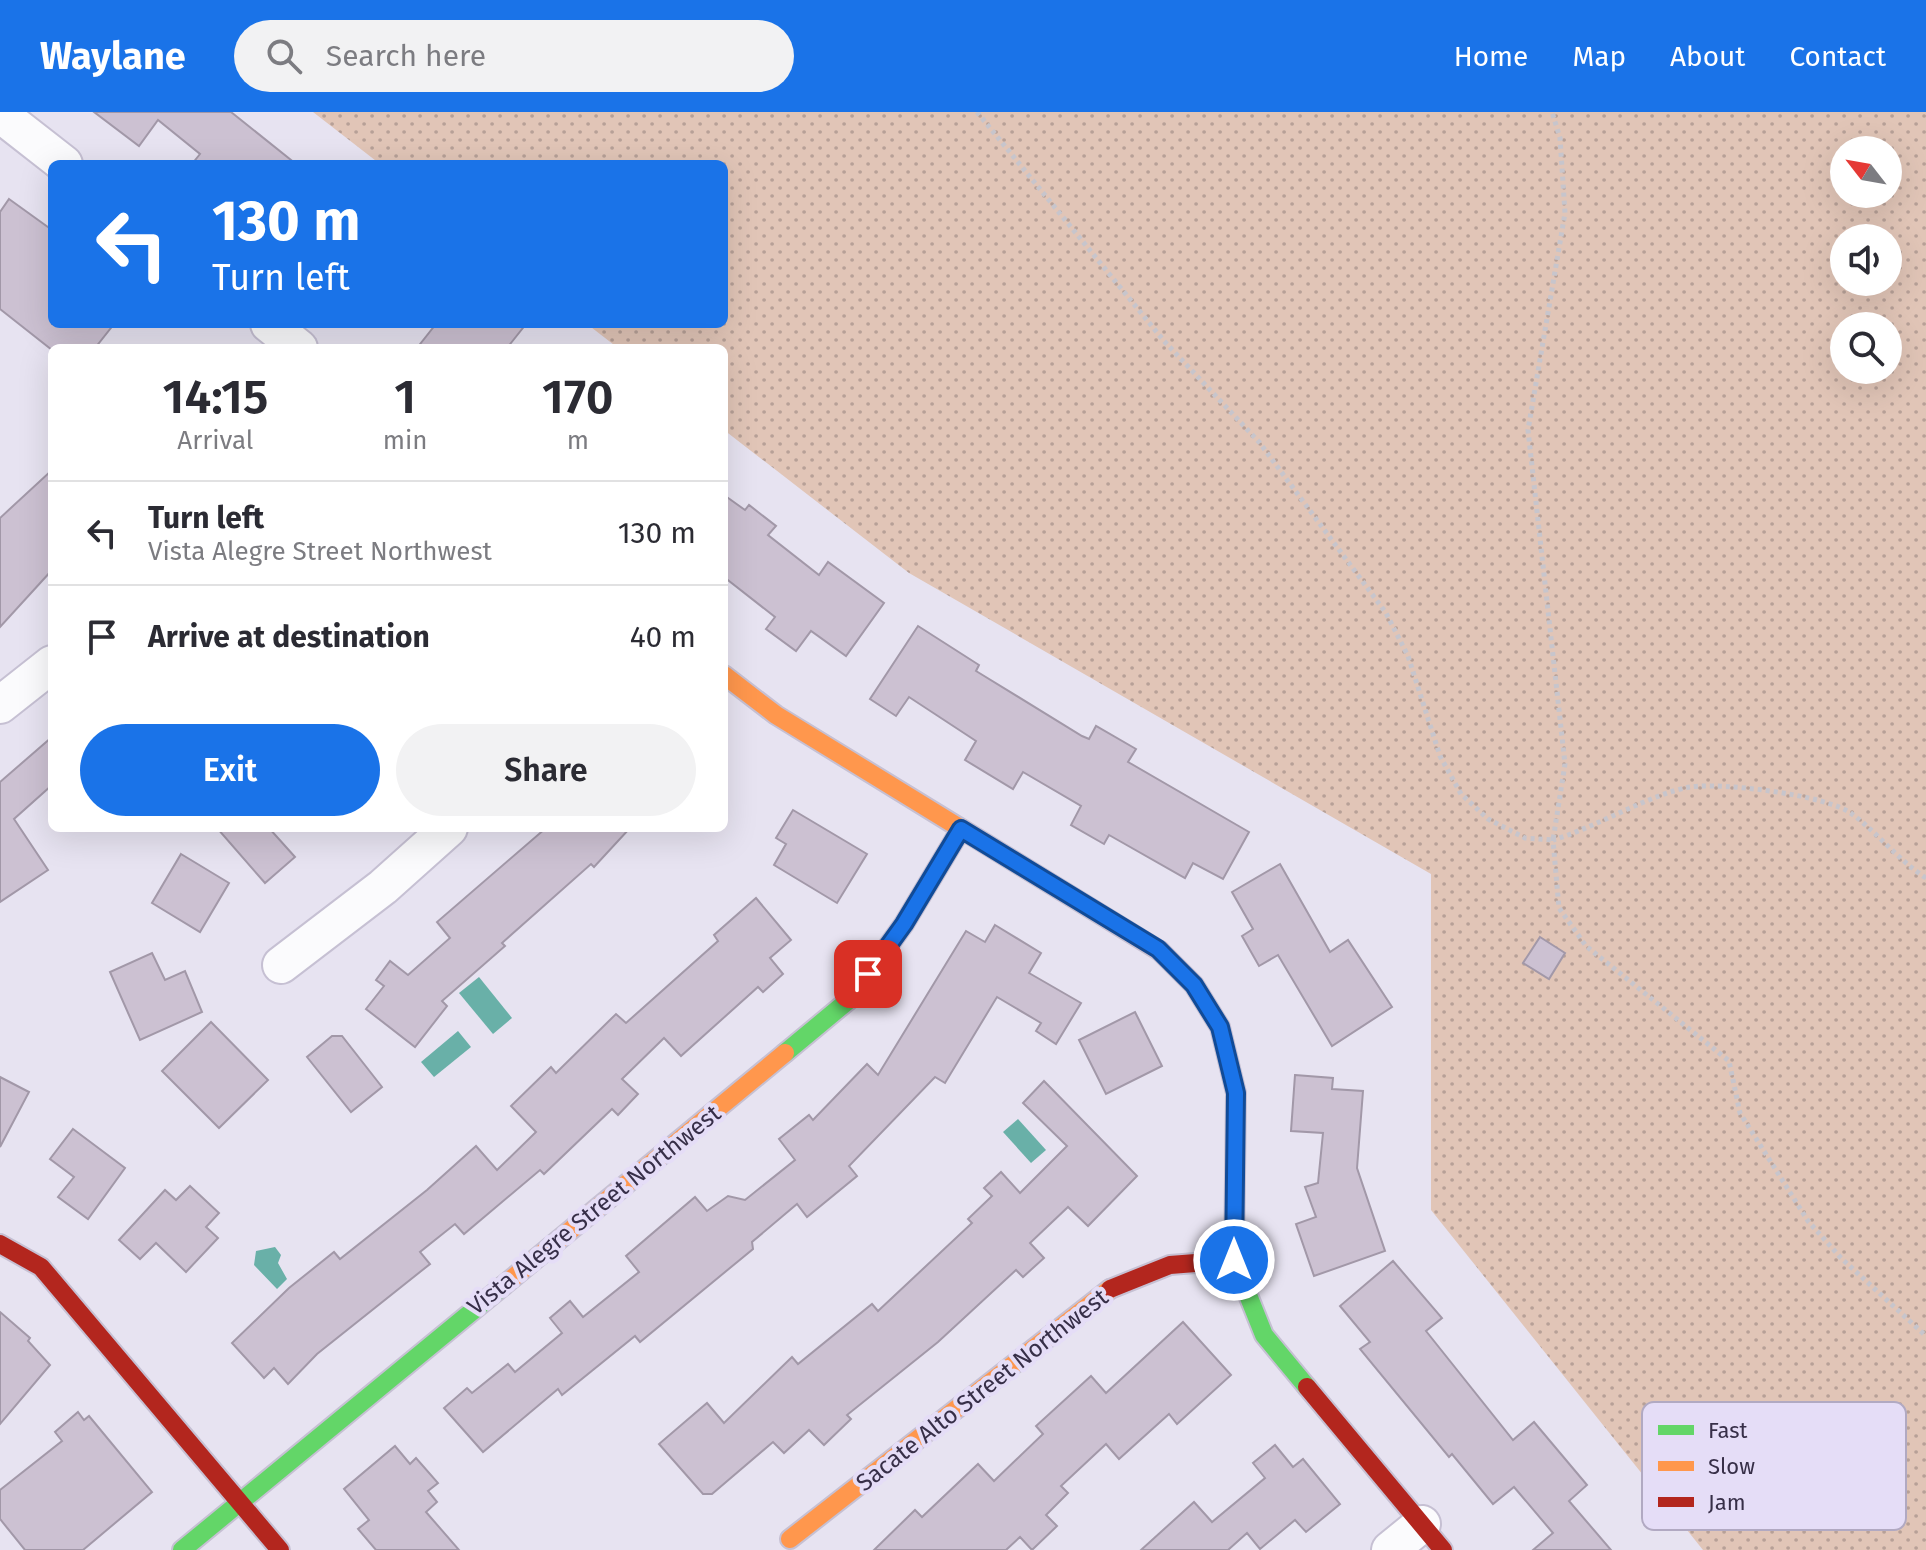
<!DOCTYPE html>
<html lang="en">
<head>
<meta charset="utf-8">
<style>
	body { margin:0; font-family:"Fira Sans",sans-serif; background:#f2f2f3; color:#2b2b33; height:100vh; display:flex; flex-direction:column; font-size:30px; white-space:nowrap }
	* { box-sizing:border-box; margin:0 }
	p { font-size:26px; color:#7c7c81 }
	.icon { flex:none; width:44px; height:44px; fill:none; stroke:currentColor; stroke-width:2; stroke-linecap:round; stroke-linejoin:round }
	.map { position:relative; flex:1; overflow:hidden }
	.details { position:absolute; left:48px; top:232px; width:680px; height:488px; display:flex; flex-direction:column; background:#fff; border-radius:12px; box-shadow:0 8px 32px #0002 }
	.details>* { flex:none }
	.top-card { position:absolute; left:48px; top:48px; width:680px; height:168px; border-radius:12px; box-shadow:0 8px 32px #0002; background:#1a73e8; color:#fff; overflow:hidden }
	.needle { width:52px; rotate:301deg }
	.fabs { position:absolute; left:1830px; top:24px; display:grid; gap:16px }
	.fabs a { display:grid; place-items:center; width:72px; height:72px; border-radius:50%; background:#fff; box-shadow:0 8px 32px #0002; font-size:40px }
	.pin { position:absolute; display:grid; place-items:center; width:68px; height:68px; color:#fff; margin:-34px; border-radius:16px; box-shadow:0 4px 12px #0006 }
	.me { position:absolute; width:88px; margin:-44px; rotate:0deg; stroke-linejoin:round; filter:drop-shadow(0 0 6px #0008) }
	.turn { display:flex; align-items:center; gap:28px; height:168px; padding:0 32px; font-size:36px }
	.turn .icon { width:104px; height:104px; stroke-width:2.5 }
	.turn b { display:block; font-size:56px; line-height:68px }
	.eta { display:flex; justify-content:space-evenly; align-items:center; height:136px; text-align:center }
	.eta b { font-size:48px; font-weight:600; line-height:56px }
	.action { display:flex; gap:16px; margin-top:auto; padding:16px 32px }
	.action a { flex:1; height:92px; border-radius:48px; background:#1a73e8; color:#fff; font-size:32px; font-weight:600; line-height:92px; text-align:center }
	.action a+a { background:#f2f2f3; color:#2b2b33 }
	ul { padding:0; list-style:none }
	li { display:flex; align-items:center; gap:24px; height:104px; padding:0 32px; border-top:2px solid #e1e1e2 }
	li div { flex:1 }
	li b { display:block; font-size:30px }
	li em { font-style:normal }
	header { display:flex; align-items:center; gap:48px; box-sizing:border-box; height:112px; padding:0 40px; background:#1a73e8; color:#fff }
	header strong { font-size:38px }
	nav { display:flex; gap:44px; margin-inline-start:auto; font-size:28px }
	.search { width:560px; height:72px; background:#f2f2f3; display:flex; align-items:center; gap:20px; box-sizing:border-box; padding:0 28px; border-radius:44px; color:#7c7c81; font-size:30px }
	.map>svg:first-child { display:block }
	.grass { fill:url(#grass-dots); fill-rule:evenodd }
	.water { fill:#69b0a8 }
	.building { fill:#ccc1d2; stroke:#a298a8; stroke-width:2 }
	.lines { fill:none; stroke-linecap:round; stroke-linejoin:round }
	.street-casing { stroke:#c6c0d3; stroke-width:40 }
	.fast-casing { stroke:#c6c0d3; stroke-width:22 }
	.slow-casing { stroke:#c6c0d3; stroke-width:22 }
	.jam-casing { stroke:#c6c0d3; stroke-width:22 }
	.path { stroke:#c7c5cc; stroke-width:5; stroke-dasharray:4 4; stroke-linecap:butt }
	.street { stroke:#fbfbfd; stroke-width:36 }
	.fast { stroke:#63d668; stroke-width:18 }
	.slow { stroke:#ff974d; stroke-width:18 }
	.jam { stroke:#b3261e; stroke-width:18 }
	.route-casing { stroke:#114b97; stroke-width:20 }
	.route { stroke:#1a73e8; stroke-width:14 }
	.labels { text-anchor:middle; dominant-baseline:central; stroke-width:8; stroke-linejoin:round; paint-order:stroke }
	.street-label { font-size:24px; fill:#372f48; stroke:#e5ddf7 }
	.key { fill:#e5ddf7; stroke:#b1a9c2; stroke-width:2 }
	.key-label { font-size:22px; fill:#372f48 }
</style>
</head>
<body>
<header>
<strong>Waylane</strong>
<div class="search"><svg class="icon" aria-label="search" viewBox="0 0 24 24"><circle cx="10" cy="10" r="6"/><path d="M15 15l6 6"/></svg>Search here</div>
<nav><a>Home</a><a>Map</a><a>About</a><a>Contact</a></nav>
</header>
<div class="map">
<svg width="1926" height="1438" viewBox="0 0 1926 1438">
	<defs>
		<pattern id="grass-dots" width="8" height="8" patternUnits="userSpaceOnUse" patternTransform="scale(2)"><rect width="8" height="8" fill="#e1c5b7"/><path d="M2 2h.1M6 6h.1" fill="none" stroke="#b7a097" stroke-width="1.8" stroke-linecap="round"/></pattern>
	</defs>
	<rect width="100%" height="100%" fill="#e7e3f1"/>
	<path class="grass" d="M313,0H1926V1438H1703L1431,1098V762L909,461L724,318V236H618L587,212H724V52H380ZM1844,38H1888V82H1844ZM1844,126H1888V170H1844ZM1844,214H1888V258H1844Z"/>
	<g class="water">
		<path d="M479,865L512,906L493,922L459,881Z"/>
		<path d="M458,919L471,935L434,965L421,950Z"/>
		<path d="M1018,1007L1046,1038L1031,1051L1003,1020Z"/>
		<path d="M275,1135L281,1143L278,1151L287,1167L277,1177L254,1153L256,1139Z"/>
	</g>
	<g class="building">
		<path d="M94,0H231L296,52H192L200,42L158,8L139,34Z"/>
		<path d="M9,87L52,118V212H114L95,236L52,238L0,197V100Z"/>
		<path d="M436,212H526L507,236H417Z"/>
		<path d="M52,358V458L0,515V406Z"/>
		<path d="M724,383L745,398L749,393L776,414L768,423L819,463L828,450L884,491L846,544L811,519L796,539L766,517L775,505L724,465Z"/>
		<path d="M918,514L979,553L976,559L1082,624L1089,627L1096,614L1136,637L1128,650L1249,720L1223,767L1193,751L1185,766L1109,723L1104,732L1071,713L1081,694L1023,660L1013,677L965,648L976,629L909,585L896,604L870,587Z"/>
		<path d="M52,625V673L14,707L48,758L0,790V670Z"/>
		<path d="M793,698L867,742L837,791L774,753L786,732L776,726Z"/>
		<path d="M217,716H269L295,745L265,771Z"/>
		<path d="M546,716H630L594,755L591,752L502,831L505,834L442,889L447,894L415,935L366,897L384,874L376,868L390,849L408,863L450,826L437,810Z"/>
		<path d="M181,742L229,771L200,820L152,791Z"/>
		<path d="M1280,752L1330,840L1348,828L1392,895L1332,934L1278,843L1259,854L1242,824L1253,817L1232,780Z"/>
		<path d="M756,786L791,828L770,846L783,862L763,880L758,875L681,944L664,926L622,967L638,982L618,1003L612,997L544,1062L540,1058L464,1122L455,1112L420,1140L430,1152L317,1242L288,1272L274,1256L264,1266L232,1231L289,1176L334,1140L340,1147L427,1078L476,1034L497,1058L536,1020L511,994L551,955L556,961L616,902L626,911L718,829L714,823Z"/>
		<path d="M995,813L1041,841L1029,861L1081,891L1056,932L1036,919L1041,911L997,885L945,971L935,965L849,1054L857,1064L807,1105L797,1092L752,1130L753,1137L640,1230L635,1224L562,1283L558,1277L483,1340L444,1296L467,1276L472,1281L508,1252L515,1260L562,1221L550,1206L570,1189L583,1205L639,1160L626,1144L695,1085L707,1099L728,1084L745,1088L795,1048L779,1027L809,1003L813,1008L867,952L878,963L966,819L985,830Z"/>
		<path d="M1540,825L1565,841L1549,867L1523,851Z"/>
		<path d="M152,841L165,868L185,859L202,900L140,928L110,860Z"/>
		<path d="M1135,900L1162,954L1106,982L1079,928Z"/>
		<path d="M211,910L268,968L219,1016L162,959Z"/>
		<path d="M332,924H342L382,975L351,1000L307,945Z"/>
		<path d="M1295,963L1333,966L1332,977L1363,979L1357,1056L1385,1139L1314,1164L1296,1112L1316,1105L1305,1075L1318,1071L1323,1021L1291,1019Z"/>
		<path d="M0,965L29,980L0,1035Z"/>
		<path d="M1044,969L1137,1064L1088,1114L1068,1095L1030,1131L1044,1146L1023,1165L1016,1158L938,1230L847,1303L851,1307L824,1333L809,1318L784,1341L773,1330L712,1382H703L659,1332L707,1291L724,1311L792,1245L798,1252L872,1192L878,1199L972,1111L968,1107L992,1084L984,1076L1001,1060L1020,1081L1067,1034L1023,991Z"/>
		<path d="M73,1017L125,1056L88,1107L58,1085L74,1065L50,1047Z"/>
		<path d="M190,1074L219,1101L206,1115L218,1126L186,1160L156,1131L140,1147L119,1128L165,1078L176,1088Z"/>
		<path d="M1393,1149L1442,1206L1426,1219L1513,1328L1534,1310L1587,1373L1569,1389L1611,1438H1533L1553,1421L1514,1375L1493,1392L1452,1342L1449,1345L1360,1237L1370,1230L1340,1194Z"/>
		<path d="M0,1200L30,1226L28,1229L50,1253L0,1312Z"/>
		<path d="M1183,1210L1231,1263L1177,1312L1169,1302L1119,1347L1106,1332L1061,1374L1068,1381L1046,1403L1057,1414L1032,1438L1020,1425L1006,1438H874L915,1398L922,1405L978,1352L994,1369L1043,1322L1036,1314L1091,1264L1106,1281Z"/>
		<path d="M78,1300L84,1308L89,1304L152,1380L83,1438H25L0,1407V1378L62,1329L55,1320Z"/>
		<path d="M1275,1333L1293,1355L1303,1347L1340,1392L1306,1420L1295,1408L1260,1437L1247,1421L1228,1438H1141L1194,1390L1212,1410L1265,1366L1253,1351Z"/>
		<path d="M395,1334L410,1352L416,1346L438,1371L428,1379L437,1390L426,1400L459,1438H376L358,1417L369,1408L344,1377Z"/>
	</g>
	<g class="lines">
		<defs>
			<g id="street">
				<path d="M0,2L64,52"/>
				<path d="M269,212L299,236"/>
				<path d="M0,593L52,552"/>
				<path d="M281,853L383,775L449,716"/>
				<path d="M1390,1438L1422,1412"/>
			</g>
			<g id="fast">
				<path d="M1160,839L1194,873L1220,915L1236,981L1234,1148L1264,1223L1307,1275"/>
				<path d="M785,941L850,887L904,812L961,717"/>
				<path d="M182,1438L503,1174"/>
			</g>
			<g id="slow">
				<path d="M724,563L776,603L1160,839"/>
				<path d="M503,1174L785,941"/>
				<path d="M790,1427L1110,1177"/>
			</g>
			<g id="jam">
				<path d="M0,1132L41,1155L280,1438"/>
				<path d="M1110,1177L1170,1153L1234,1148"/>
				<path d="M1307,1275L1443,1438"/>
			</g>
		</defs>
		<use href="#street" class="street-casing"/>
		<use href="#fast" class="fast-casing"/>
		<use href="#slow" class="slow-casing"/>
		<use href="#jam" class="jam-casing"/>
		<g class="path">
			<path d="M977,0L1164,229L1259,330L1386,501L1408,544L1440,644L1461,682L1488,707L1525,726L1553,728L1565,652L1528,318L1565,101L1560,26L1552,0"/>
			<path d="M1926,766C1898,748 1879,722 1852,702C1828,683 1721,670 1690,675C1650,682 1597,715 1553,728L1559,796L1586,834L1729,949L1740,1001L1808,1109L1841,1146L1926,1224"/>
		</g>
		<use href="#street" class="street"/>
		<use href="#fast" class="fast"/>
		<use href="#slow" class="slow"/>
		<use href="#jam" class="jam"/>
	</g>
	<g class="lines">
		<defs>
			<path id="route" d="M868,862L904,812L961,717L1158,837L1194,873L1220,915L1236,981L1234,1148"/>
		</defs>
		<use href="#route" class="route-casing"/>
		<use href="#route" class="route"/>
	</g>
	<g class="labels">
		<g class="street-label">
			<text transform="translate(594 1098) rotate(-39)">Vista Alegre Street Northwest</text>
			<text transform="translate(982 1278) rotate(-38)">Sacate Alto Street Northwest</text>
		</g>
	</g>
	<rect x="1642" y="1290" width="264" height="128" rx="12" class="key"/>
	<rect x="1658" y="1313" width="36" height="10" fill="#63d668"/>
	<rect x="1658" y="1349" width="36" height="10" fill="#ff974d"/>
	<rect x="1658" y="1385" width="36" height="10" fill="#b3261e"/>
	<g class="key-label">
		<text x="1708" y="1326">Fast</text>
		<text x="1708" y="1362">Slow</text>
		<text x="1708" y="1398">Jam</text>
	</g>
</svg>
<div class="fabs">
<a><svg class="needle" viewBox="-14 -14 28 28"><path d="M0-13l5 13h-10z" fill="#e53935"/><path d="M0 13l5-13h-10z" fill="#7c7c81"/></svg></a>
<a><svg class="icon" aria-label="sound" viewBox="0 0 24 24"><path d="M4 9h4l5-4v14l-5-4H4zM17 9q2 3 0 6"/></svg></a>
<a><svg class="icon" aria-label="search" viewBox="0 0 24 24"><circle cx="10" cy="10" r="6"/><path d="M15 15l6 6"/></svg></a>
</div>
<div class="pin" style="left:868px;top:862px;background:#d93025"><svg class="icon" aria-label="arrive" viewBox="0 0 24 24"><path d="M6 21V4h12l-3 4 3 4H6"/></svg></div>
<svg class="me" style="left:1234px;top:1148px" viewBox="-20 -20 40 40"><circle r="17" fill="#1a73e8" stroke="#fff" stroke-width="3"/><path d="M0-11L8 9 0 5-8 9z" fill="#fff"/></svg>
<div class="top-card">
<div class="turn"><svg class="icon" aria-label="left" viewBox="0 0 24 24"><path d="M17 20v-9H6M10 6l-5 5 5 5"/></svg><div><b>130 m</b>Turn left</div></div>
</div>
<section class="details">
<div class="eta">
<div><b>14:15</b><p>Arrival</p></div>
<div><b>1</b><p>min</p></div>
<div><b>170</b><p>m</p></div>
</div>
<ul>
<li><svg class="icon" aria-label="left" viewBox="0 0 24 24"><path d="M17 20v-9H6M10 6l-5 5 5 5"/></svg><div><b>Turn left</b><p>Vista Alegre Street Northwest</p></div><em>130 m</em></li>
<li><svg class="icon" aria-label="arrive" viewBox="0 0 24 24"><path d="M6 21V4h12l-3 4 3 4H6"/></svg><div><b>Arrive at destination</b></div><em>40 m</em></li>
</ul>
<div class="action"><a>Exit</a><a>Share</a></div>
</section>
</div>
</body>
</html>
